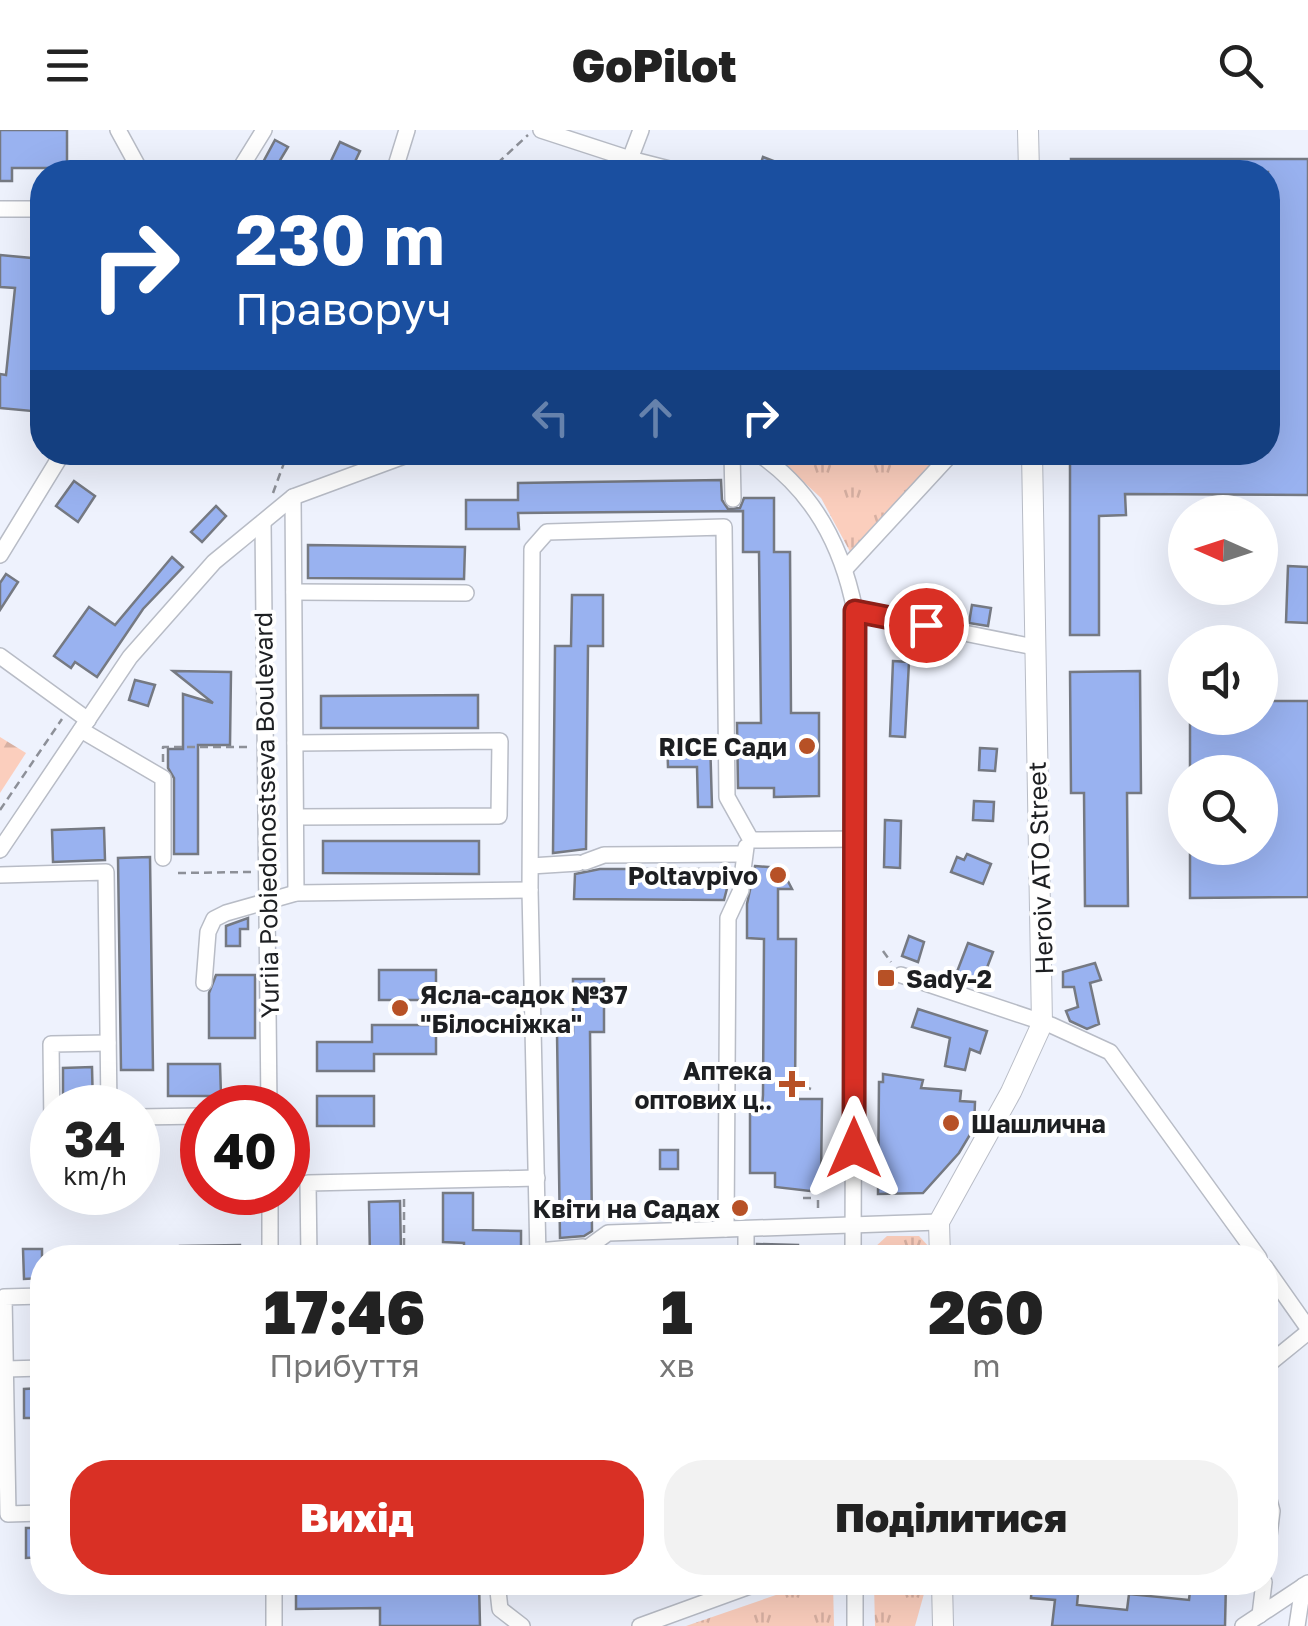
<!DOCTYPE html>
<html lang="uk">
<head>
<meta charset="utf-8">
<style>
	body { margin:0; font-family:"Golos Text",sans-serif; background:#f2f2f2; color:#222; height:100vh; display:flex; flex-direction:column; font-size:38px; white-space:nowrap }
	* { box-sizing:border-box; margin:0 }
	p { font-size:32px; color:#767676 }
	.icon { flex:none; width:55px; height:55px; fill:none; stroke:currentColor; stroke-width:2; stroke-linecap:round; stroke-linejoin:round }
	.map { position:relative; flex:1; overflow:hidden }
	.panel { position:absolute; left:30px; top:1115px; width:1248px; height:350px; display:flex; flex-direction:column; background:#fff; border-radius:40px; box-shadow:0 10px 40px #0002 }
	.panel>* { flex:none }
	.top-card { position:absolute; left:30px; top:30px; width:1250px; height:305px; border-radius:40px; box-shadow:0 10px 40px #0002; background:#1a4fa0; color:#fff; overflow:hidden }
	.needle { width:65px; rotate:273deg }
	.buttons { position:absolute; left:1168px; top:365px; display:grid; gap:20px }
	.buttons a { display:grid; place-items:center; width:110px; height:110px; border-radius:50%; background:#fff; box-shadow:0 10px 40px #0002; font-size:50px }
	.speed { position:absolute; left:30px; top:955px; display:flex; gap:20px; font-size:50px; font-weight:700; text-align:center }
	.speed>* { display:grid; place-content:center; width:130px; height:130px; border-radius:50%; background:#fff; box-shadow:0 10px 40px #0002; line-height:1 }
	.speed small { font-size:25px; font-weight:400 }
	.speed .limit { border:15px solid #d22; background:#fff; color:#111 }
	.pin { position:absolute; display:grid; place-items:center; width:85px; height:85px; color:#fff; margin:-42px; border:5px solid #fff; border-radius:50%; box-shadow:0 2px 10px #0007 }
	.me { position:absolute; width:110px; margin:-55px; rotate:0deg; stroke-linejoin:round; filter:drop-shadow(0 0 8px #0008) }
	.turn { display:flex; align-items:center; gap:35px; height:210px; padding:0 40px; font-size:45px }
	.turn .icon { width:130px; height:130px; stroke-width:2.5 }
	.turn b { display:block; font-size:70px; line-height:85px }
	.lanes { display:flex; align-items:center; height:95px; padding:0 40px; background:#0003; justify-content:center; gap:50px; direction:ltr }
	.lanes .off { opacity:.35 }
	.eta { display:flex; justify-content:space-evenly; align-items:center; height:170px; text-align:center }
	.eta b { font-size:60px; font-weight:800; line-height:70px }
	.action { display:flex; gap:20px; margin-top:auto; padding:20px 40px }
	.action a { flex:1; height:115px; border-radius:40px; background:#d93025; color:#fff; font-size:40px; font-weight:800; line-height:115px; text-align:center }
	.action a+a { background:#f2f2f2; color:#222 }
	header { display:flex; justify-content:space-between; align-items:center; height:130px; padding:0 40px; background:#fff; font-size:45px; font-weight:800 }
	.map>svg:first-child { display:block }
	.grass { fill:url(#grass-tufts) }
	.forest { fill:url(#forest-firs) }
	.building { fill:#99b2f0; stroke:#757982; stroke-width:2.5 }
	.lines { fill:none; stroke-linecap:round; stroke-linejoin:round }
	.minor-casing { stroke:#b8bcc6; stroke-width:18 }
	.major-casing { stroke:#b8bcc6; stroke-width:22 }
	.path { stroke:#8d9098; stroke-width:2.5; stroke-dasharray:8 5; stroke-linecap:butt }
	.minor { stroke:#fff; stroke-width:15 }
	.major { stroke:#fff; stroke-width:20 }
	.route-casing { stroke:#8d1f18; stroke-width:25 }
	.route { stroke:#d93025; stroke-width:18 }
	.poi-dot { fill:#b75126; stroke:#fff; stroke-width:4 }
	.labels { text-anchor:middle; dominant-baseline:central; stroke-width:8; stroke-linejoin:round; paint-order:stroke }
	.poi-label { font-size:25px; font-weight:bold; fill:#1d1f22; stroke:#fff; text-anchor:end }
	.street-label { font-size:25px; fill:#1d1f22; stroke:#fff }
</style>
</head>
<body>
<header><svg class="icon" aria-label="menu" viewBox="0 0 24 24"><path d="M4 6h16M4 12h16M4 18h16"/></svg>GoPilot<svg class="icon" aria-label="search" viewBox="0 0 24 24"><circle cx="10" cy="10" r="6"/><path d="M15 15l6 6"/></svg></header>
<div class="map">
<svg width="1308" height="1496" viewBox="0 0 1308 1496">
	<defs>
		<pattern id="grass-tufts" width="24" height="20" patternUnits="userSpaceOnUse" patternTransform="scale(2.5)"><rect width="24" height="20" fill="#fbcebd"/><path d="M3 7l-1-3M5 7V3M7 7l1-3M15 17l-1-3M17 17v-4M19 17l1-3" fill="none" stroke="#d7b0a2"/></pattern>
		<pattern id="forest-firs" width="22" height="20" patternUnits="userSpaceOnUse" patternTransform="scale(2.5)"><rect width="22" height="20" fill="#fbcebd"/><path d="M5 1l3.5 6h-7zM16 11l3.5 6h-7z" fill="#d7b0a2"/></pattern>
	</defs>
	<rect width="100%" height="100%" fill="#eef2fd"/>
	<g class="grass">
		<path d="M779,329L946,333L854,429L821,368Z"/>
		<path d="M887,1106H919L930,1118V1127H874V1118Z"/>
		<path d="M811,1453H833L834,1496H686Z"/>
		<path d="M874,1453H927L915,1496H875Z"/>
	</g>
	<path class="forest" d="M0,607L26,623L0,663Z"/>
	<g class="building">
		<path d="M0,0H67V38H12V51H0Z"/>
		<path d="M275,10L288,17L273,42L261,36Z"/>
		<path d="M340,12L360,21L351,40L331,31Z"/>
		<path d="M763,27L800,41V42H758Z"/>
		<path d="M1071,29H1308V365L1125,364L1126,385L1099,386V505H1070V322H1268V42H1071Z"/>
		<path d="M0,125L42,129V282L0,278V244L6,245L15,158L0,157Z"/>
		<path d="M721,350L722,370L728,379L740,378L744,368H774V422H790L791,583H819V666L774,667V658H738L737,593H761L759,422H743V381L518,383L519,399H466V370H518V353Z"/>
		<path d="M74,351L95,366L78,392L56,376Z"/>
		<path d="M216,376L226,386L202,412L191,402Z"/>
		<path d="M308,415L465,417L464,449L308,448Z"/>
		<path d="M172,427L183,437L143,479L97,547L75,532L71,538L54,526L89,477L115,495Z"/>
		<path d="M1288,436L1308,437V493L1286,492Z"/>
		<path d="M6,444L18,452L0,480V453Z"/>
		<path d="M572,465H603V516H588L586,719L553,723L555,516H571Z"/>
		<path d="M972,475L991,478L988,496L969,493Z"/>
		<path d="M893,531L909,532L905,607L890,606Z"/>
		<path d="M173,541L231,542L230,615H198V724H174V648L168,638V619H183V564L213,573Z"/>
		<path d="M1140,541L1141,663H1127L1128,776H1085L1084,663H1071L1070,542Z"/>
		<path d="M135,550L155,555L148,576L129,570Z"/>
		<path d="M478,565V598H321V566Z"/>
		<path d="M1260,571H1308V767L1190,768V718H1260V642H1190V588H1260Z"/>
		<path d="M667,608H710L712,677H698L697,637H668Z"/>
		<path d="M980,618L997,619L995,641L979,640Z"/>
		<path d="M974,671L994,672L993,691L973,690Z"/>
		<path d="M885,690L901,691L900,738L884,737Z"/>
		<path d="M104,698L105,730L53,732L52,700Z"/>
		<path d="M323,711H479V744L323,743Z"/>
		<path d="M967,724L991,734L983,754L951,742L957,727L964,730Z"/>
		<path d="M150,727L153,940H121L118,728Z"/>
		<path d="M755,736L781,738L792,759H778V809H796L795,969H822L821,1052L810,1061L775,1057V1043H750V978H762L763,965L764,809L747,808V774Z"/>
		<path d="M600,739H732L724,770L574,769L575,744Z"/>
		<path d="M248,788V799H240V816H226V796Z"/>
		<path d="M909,806L924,812L918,832L902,826Z"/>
		<path d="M968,813L993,822L980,856L955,847Z"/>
		<path d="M1095,833L1101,850L1090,853L1099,894L1087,899L1070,891L1066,881L1078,877L1074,857H1063V842Z"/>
		<rect x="379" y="840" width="57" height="30"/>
		<path d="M216,845H255V908H209V863Z"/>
		<path d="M573,849H604V902H590L592,1101L584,1106L560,1108L557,903H573Z"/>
		<path d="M918,879L987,901L980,923L970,919L965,940L945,936L950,908L912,897Z"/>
		<path d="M372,895H436V924H374V941H317V912H372Z"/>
		<path d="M168,934H220L221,966H168Z"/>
		<path d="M92,937L93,978H63V938Z"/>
		<path d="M883,944L923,950L921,958L961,961L960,971L975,972L974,998L959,1023L923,1063L878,1064L879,952H883Z"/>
		<rect x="317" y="966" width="57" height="30"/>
		<rect x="660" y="1020" width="18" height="19"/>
		<path d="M443,1063H473V1100L521,1101V1128H464V1113L443,1112Z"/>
		<path d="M400,1071L401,1124L370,1128L369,1072Z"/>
		<path d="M757,1114L798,1115V1128H757Z"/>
		<path d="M240,1115L241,1128H180V1116Z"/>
		<path d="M23,1119H42V1148L24,1149Z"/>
		<path d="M42,1258V1288H24V1259Z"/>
		<path d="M26,1398H42V1427L26,1428Z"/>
		<path d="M296,1452H479L480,1496H380V1478L296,1479Z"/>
		<path d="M1032,1452H1079L1077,1475L1127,1480L1129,1464L1189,1470L1191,1452H1226L1225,1496H1052L1055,1470L1031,1468Z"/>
	</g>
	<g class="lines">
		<defs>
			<g id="minor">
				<path d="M118,0L141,42"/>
				<path d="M541,0L630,29"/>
				<path d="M641,0L630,29L681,42"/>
				<path d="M238,42L264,0"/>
				<path d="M394,42L407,0"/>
				<path d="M0,79H42"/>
				<path d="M732,322L733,369"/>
				<path d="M756,322C813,360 842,415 855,481L853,1128"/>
				<path d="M293,367L296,763"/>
				<path d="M263,392L269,978"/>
				<path d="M0,425L63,322"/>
				<path d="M846,438L953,322"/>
				<path d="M294,462L466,463"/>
				<path d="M855,481L1034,517"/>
				<path d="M0,526L88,590"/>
				<path d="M81,600L163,648V728"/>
				<path d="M295,613L500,611L499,686L296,687"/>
				<path d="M751,710L856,709"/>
				<path d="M0,720L130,527L214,432L293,367L415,322"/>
				<path d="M585,732L604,725L742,724"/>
				<path d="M531,736L578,733"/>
				<path d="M0,745L106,742L109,978"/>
				<path d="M741,755L746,717"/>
				<path d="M901,845L1051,895L1110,922L1259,1128"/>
				<path d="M204,853L208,802L214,789L226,783L296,763L530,760"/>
				<path d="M138,987L202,986"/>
				<path d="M52,997L51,914L108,913"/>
				<path d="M270,1062V1128"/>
				<path d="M726,1099L728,788L741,760"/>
				<path d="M590,1116L608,1103L939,1092"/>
				<path d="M538,1121L583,1117"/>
				<path d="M309,1128L308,1053L537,1048"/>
				<path d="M538,1128L530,760L532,419L547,402L724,397L727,667L751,710"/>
				<path d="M746,1128V1099"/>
				<path d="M1265,1137L1308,1198"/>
				<path d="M42,1166L4,1167L8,1384L42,1383"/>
				<path d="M1265,1237L1308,1202"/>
				<path d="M6,1239L42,1238"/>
				<path d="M1265,1355L1272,1381L1265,1438"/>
				<path d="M274,1452V1496"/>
				<path d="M497,1452L500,1479L522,1496"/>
				<path d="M855,1452V1496"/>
				<path d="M1260,1485L1264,1452"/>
				<path d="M640,1496L761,1452"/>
				<path d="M1243,1496L1308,1453"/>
				<path d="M1297,1496L1303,1456"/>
			</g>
			<g id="major">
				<path d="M1028,0L1029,42"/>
				<path d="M940,1128L939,1092L1011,962L1042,894L1032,322"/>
				<path d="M942,1452L943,1496"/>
			</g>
		</defs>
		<use href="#minor" class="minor-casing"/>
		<use href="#major" class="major-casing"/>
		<g class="path">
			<path d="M488,42L528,5"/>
			<path d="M273,363L288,322"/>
			<path d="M163,632V617H250"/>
			<path d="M0,680L62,589"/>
			<path d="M178,743L252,742"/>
			<path d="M883,821L891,832"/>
			<path d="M795,953L811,959"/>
			<path d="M819,1055L822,1057"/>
			<path d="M803,1068H811"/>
			<path d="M404,1069V1128"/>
			<path d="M818,1078V1068"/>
		</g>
		<use href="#minor" class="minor"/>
		<use href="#major" class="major"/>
	</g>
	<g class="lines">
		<defs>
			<path id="route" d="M854,1018L855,481L926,495"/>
		</defs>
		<use href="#route" class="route-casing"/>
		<use href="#route" class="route"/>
	</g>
	<g class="poi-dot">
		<circle cx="807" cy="616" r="10"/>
		<circle cx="778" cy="745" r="10"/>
		<rect x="876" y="838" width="20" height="20" rx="5"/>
		<circle cx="400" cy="878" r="10"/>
		<path d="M787 939h10v10h10v10h-10v10h-10v-10h-10v-10h10z"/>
		<circle cx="951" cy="993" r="10"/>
		<circle cx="740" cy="1078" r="10"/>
	</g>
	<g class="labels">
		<g class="poi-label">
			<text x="787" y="616">RICE Сади</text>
			<text x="758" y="745">Poltavpivo</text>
			<text x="906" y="848" text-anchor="start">Sady-2</text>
			<text x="420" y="864" text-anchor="start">Ясла-садок №37<tspan x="420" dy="29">"Білосніжка"</tspan></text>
			<text x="772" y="940">Аптека<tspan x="772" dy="29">оптових ц‥</tspan></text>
			<text x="971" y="993" text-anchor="start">Шашлична</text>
			<text x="720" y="1078">Квіти на Садах</text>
		</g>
		<g class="street-label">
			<text transform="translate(266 685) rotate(-91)">Yuriia Pobiedonostseva Boulevard</text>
			<text transform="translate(1040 738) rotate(-92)">Heroiv ATO Street</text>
		</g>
	</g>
</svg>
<div class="buttons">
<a><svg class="needle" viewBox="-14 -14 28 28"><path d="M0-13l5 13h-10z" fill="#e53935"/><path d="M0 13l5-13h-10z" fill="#767676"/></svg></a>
<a><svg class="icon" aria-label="sound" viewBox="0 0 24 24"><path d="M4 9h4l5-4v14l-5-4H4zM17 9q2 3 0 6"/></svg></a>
<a><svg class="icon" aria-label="search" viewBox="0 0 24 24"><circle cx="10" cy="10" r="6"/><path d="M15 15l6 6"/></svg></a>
</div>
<div class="speed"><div>34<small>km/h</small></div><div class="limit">40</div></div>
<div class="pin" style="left:926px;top:495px;background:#d93025"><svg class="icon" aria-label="arrive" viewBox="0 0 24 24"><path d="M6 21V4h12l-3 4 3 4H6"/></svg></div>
<svg class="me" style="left:854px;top:1018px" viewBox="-20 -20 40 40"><path d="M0-17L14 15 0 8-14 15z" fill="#d93025" stroke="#fff" stroke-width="4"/></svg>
<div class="top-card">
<div class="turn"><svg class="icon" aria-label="right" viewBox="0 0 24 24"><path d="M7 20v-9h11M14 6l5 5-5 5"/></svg><div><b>230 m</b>Праворуч</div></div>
<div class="lanes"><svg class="icon off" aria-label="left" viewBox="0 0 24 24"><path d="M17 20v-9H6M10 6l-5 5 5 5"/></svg><svg class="icon off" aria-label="ahead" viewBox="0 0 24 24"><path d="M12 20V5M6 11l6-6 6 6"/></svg><svg class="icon" aria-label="right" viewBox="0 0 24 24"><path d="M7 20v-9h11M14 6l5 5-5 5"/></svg></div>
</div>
<section class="panel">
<div class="eta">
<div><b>17:46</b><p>Прибуття</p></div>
<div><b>1</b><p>хв</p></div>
<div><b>260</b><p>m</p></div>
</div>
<div class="action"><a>Вихід</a><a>Поділитися</a></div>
</section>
</div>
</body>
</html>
